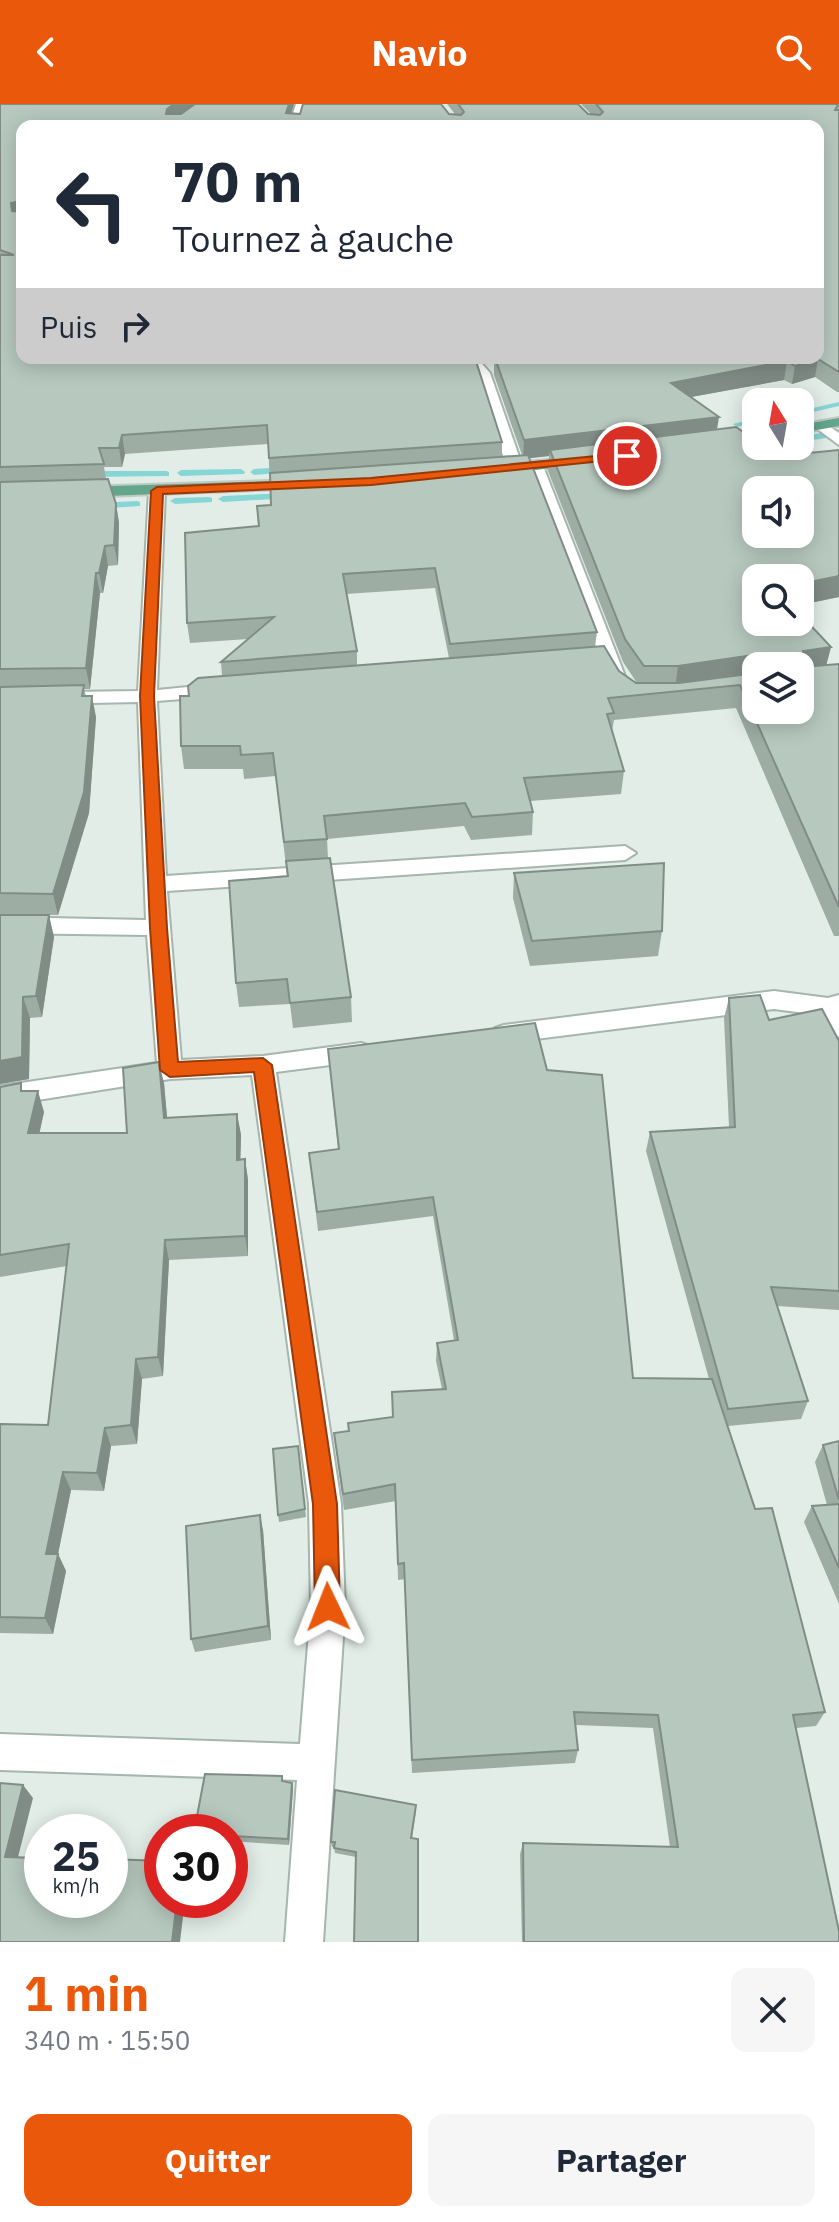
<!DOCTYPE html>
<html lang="fr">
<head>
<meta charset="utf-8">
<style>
	body { margin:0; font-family:"IBM Plex Sans",sans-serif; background:#f6f6f7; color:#1f2937; height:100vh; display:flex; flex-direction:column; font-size:30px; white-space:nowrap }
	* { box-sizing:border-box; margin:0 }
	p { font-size:26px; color:#747a83 }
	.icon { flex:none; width:44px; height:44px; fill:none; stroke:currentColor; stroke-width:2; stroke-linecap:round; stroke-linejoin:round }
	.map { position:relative; height:1838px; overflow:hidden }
	.details { display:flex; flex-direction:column; background:#fff; flex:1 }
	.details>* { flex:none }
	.hud { position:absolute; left:16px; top:16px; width:808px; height:244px; border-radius:16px; box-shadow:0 4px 20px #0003; background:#fff; color:#1f2937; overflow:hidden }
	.needle { width:52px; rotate:349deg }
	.tools { position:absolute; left:742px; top:284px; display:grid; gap:16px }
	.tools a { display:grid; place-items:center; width:72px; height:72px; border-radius:16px; background:#fff; box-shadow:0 4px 20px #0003; font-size:40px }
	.speed { position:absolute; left:24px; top:1710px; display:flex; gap:16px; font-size:40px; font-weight:700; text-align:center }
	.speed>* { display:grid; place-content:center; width:104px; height:104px; border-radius:50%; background:#fff; box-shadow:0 4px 20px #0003; line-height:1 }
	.speed small { font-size:20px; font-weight:400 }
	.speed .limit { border:12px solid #d22; background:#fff; color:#111 }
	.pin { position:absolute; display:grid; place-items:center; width:68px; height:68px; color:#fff; margin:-34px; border:4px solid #fff; border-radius:50%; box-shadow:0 2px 8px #0007 }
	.me { position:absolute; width:88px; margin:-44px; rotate:358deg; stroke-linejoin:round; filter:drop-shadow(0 0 6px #0008) }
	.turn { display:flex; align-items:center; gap:28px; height:168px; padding:0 24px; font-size:36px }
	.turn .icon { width:104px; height:104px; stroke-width:2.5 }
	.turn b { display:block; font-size:56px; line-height:68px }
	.then { display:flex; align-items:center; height:76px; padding:0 24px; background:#0003; gap:16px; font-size:30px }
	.round { display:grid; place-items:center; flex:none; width:84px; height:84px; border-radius:16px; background:#f6f6f7 }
	.summary { display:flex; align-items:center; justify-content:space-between; height:136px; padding:0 24px }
	h1 { font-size:48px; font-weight:700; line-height:60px; color:#ea580c }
	.action { display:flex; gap:16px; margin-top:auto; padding:16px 24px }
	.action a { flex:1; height:92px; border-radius:16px; background:#ea580c; color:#fff; font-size:32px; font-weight:700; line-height:92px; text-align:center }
	.action a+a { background:#f6f6f7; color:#1f2937 }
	header { display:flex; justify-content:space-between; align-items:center; height:104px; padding:0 24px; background:#ea580c; color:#fff; font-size:36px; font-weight:700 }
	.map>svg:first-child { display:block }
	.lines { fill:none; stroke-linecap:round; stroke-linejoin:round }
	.stream { fill:#86d6d6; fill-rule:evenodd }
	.minor-casing { stroke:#a4b6ad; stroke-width:4 }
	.major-casing { stroke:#c1cac6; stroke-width:4 }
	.minor { fill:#fff; fill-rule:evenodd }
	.major { fill:#63a68b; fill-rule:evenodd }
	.wall { fill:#9dada4; fill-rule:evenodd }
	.shaded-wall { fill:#808d86 }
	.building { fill:#b7c9bf; stroke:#808d86; stroke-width:2; fill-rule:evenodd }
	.route { fill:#ea580c; stroke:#983908; stroke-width:2 }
</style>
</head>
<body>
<header><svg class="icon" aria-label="back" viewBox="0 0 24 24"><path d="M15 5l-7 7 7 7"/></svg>Navio<svg class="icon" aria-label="search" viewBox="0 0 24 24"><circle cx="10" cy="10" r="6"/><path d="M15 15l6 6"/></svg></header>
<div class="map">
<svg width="839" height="1838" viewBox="0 0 839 1838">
	<rect width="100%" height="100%" fill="#e2ede7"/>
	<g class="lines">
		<g class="stream">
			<path d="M839,298V302L800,311V307Z"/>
			<path d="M756,314V318L737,323L733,320Z"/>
			<path d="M823,329L827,332L826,334L800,338V332Z"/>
			<path d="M285,363L289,366L288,368L254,371L250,368L254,365Z"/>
			<path d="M241,365L245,368L244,370L181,372L177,369L181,366Z"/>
			<path d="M166,367L169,368V372L87,373L83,370L87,367Z"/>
			<path d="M288,389L291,390V394L223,398L218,395L223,392Z"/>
			<path d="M209,393L212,394V398L175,400L170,397L175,394Z"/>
			<path d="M137,397L140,398V402L97,405L92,402L97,399Z"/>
		</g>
		<defs>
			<g id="minor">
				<path d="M296,0H306L299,22H289Z"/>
				<path d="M463,254H477L490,269L523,364L520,367L515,369L507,364L477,270Z"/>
				<path d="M821,317L839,329V341L816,324L814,321Z"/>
				<path d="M535,357L543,362L625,572L623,576L616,578L607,572L527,362Z"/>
				<path d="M157,382L165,387L157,586L219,580L228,586L219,592L157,597L166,772L625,742L636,749L625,756L167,787L181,956L263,952L361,939L370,942L373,948L370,954L361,957L276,968L341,1400L345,1503L323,1838H285L297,1676L0,1666V1630L300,1640L311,1503L309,1400L252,971L170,975L0,1002V982L157,959L147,831L0,829V813L146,816L138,598L0,601V589L138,587L149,387Z"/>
				<path d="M774,887L828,894L839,891V933L830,930L820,911L774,905L504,939L495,936L492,930L495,924L504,921Z"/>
			</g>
			<g id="major">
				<path d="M839,314V322L800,329V321Z"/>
				<path d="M580,353L587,357L585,360L502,370L494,365L502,360Z"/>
				<path d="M301,376L309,381L306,384L82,393L74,388L82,383Z"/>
			</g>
		</defs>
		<use href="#minor" class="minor-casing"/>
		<use href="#major" class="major-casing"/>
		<use href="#minor" class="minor"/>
		<use href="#major" class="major"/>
	</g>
	<g class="wall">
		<path d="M0,0H294L291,10H455L447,0H578L588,10H591L581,0H839V288H837L815,273L792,280L784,276L691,293L717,325L778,352L839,346V493L800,501V474H756L831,543L826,561L839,560V832H834L736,604L614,616L612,627L624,667L621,690L530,697L533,708L532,731L471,736L464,722L327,735L328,754L351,893L352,918L293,924L290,900L239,903L236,879L287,772L276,672L244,675L243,665H184L181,642L189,592L222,572L221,558L248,535L190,539L187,519L258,422L257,402L271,401L268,340L125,350L122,363H104L106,375L116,400L119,419L118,461L108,462L103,489H100L90,585H84L86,592L96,613L89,709L58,811L0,810ZM22,22L818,254H480L486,259L494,254V271L522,351L502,352V338L22,254ZM549,352L548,367L623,558L637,579L619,567L595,543L597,528L529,354ZM435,484L449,554L357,561V547L346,490ZM756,562H800L756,606Z"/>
		<path d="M514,769L662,827L658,852L530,862L513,794Z"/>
		<path d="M0,811L54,833L42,913L30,914L29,975L0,980Z"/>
		<path d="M729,894L769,916L839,937V1206L777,1202L808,1297L801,1315L728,1322L825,1608L816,1622L796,1624L839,1838H522L520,1750L523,1739L670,1743L653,1624L576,1621L578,1646L575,1659L412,1669L405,1475L398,1476L396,1397L344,1406L334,1329L349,1327L393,1313L442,1285L436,1257L437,1239L454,1236L433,1112L318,1127L309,1049L338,1045L328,945L633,1274L709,1275L646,1047L650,1028L729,1023L724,914Z"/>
		<path d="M164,979L167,1014L237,1010L241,1031L240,1056L245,1055L248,1076V1152L169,1156L163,1272L142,1275L137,1340L111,1342L104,1387L71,1386L58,1450L66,1467L53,1530L0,1529V1320L48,1321L67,1162L0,1173V983L24,987L44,1008L39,1029H127Z"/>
		<path d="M839,1337V1500L804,1418L812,1402L827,1401L815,1358L823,1341Z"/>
		<path d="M298,1342L306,1413L279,1418L278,1411Z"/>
		<path d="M263,1426L271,1536L195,1548L191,1535Z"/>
		<path d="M283,1677L292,1679L293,1685L289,1741L230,1737V1728Z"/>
		<path d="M416,1707L412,1734L356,1753L335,1749L334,1743H332L331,1738Z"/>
	</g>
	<g class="shaded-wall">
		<path d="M174,0H195L168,22L167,5Z"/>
		<path d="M289,0H294L287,22L286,9Z"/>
		<path d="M21,97L22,113L12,107L11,99Z"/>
		<path d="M486,254H495L486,259Z"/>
		<path d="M818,255L815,273L792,280L795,262Z"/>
		<path d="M787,257L784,276L669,297L671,279Z"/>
		<path d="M719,313L716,332L550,346L549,352L523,355L524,336Z"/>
		<path d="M122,331L125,350L122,363L119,344Z"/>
		<path d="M116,400L119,419L118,461L114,441Z"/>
		<path d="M105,442L108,462L103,489L99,469Z"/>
		<path d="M96,469L100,489L90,585L86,564Z"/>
		<path d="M839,472V493L800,501V480Z"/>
		<path d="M831,543L825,566L800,570L803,547Z"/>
		<path d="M760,550L758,562H756V573L675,585L678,562Z"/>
		<path d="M92,592L96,613L89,709L58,811L53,790Z"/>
		<path d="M49,811L54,833L42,913L36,892Z"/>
		<path d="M23,893L30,914L29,975L0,980V957Z"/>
		<path d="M159,958L164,979L169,1035L164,1014Z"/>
		<path d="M38,987L44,1008L35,1050L28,1029Z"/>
		<path d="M237,1010L241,1031L240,1077L237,1056Z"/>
		<path d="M245,1055L248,1076V1152L245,1132Z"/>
		<path d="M165,1136L169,1156L163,1272L158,1253Z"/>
		<path d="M136,1255L142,1275L137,1340L131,1321Z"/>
		<path d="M105,1324L111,1342L104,1387L97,1369Z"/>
		<path d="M63,1368L71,1386L58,1450L66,1467L53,1530L45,1514L46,1450Z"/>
		<path d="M260,1411L263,1426L271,1536L268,1522Z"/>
		<path d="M292,1679L293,1685L289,1741L288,1735Z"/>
		<path d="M23,1681L33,1694L15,1765L5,1753Z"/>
		<path d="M177,1796H185L180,1838H172Z"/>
	</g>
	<g class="building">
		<path d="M0,0H174L167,5L166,10H181L195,0H289L286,9L300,10L303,0H441L449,10L461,11L464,8L458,0H578L588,10L600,11L603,8L596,0H838L835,6H839V268L818,255L795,262L787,257L671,279L719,313L524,336L495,254H818V22H22V254H475L502,338L269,354L267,321L122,331L119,344H99L104,360L0,363V151H14L0,146ZM21,97V108L12,107L11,99Z"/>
		<path d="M736,323L756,337V342H763L778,352L839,346V472L800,480V474H756V518H800V510L831,543L803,547V563L839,560V803L740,581L608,594L614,609L607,610L624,667L524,674L533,708L472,713L465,699L324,712L327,735L284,738L273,649L241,651L240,642H181L180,592H189L188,582L198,574L604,542L619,567L636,579H679L756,569V606H800V562H762L764,553L760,550L678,562H644L625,535L550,346ZM756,386H800V430H756Z"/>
		<path d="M528,351L597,528L450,540L435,464L343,470L357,547L221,558L274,513L187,519L185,429L259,422L257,402L271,401L270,369Z"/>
		<path d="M108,375L116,400L114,441L105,442L99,469H96L86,564L0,565V378Z"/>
		<path d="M84,581L82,592H92L84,688L53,790L0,789V583Z"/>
		<path d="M330,754L351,893L290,899L287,875L236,879L229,777L288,772L286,757Z"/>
		<path d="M664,759L662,827L532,837L514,769Z"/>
		<path d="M0,811H49L36,892L23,893L22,953L0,957Z"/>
		<path d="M760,891L769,916L822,905L839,937V1187L771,1183L808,1297L728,1305L650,1028L735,1023L729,894Z"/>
		<path d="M535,919L547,966L602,971L633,1274L712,1275L755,1405L772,1404L825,1608L793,1611L839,1827V1838H524L523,1739L678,1743L658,1611L574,1608L578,1646L412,1656L404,1459L398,1460L395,1380L343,1390L334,1329L349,1327L348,1319L393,1313L392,1288L446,1285L437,1239L458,1236L433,1093L317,1108L309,1049L339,1045L328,945Z"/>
		<path d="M159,958L164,1014L237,1010V1056L245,1055V1132L165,1136L158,1253L136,1255L131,1321L105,1324L97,1369L63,1368L46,1450H58L45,1514L0,1513V1320L48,1321L69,1140L0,1151V983L21,979V987H38L28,1029H127L123,964Z"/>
		<path d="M839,1337V1396L823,1341Z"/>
		<path d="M298,1342L305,1405L278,1411L273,1345Z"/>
		<path d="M839,1400V1464L812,1402Z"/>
		<path d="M260,1411L268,1522L191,1535L186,1422Z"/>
		<path d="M205,1670L282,1672V1677L292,1679L288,1735L230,1732V1728H194Z"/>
		<path d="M0,1679L23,1681L5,1753L42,1754V1796H110V1755L162,1757V1796H177L172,1838H0Z"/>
		<path d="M335,1686L416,1701L411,1734L418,1735V1838H354L356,1748L334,1744L335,1738H331Z"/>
	</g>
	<path class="route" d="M627,349L632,352L631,354L371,381L163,390L154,592L167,824L178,958L263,954L272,961L337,1400L340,1503L337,1512L328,1516L319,1512L315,1503L313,1400L254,968L170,973L160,966L150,824L140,592L151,387L157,383L371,374Z"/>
</svg>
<div class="tools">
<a><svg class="needle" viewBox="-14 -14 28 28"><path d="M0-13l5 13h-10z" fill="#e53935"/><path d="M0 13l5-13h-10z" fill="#747a83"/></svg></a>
<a><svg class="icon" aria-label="sound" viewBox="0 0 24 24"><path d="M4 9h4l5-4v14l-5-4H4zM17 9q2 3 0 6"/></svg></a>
<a><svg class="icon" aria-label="search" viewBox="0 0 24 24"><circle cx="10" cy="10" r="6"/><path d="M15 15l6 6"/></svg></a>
<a><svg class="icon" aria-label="layers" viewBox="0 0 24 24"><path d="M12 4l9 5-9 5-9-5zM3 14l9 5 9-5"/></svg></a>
</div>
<div class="speed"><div>25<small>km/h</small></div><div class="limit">30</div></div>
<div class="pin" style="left:627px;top:352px;background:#d93025"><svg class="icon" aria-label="arrive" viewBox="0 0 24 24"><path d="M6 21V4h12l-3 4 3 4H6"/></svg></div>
<svg class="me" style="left:328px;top:1503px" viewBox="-20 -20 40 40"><path d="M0-17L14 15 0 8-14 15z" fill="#ea580c" stroke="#fff" stroke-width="4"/></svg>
<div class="hud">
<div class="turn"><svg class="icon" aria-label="left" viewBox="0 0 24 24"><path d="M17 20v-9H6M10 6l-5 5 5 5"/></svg><div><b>70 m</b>Tournez à gauche</div></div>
<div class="then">Puis<svg class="icon" aria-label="right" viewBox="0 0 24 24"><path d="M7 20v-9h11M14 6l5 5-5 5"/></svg></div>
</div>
</div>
<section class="details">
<div class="summary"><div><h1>1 min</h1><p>340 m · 15:50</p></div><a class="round"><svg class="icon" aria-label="close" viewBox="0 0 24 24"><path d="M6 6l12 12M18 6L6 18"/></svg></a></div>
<div class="action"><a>Quitter</a><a>Partager</a></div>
</section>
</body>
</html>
